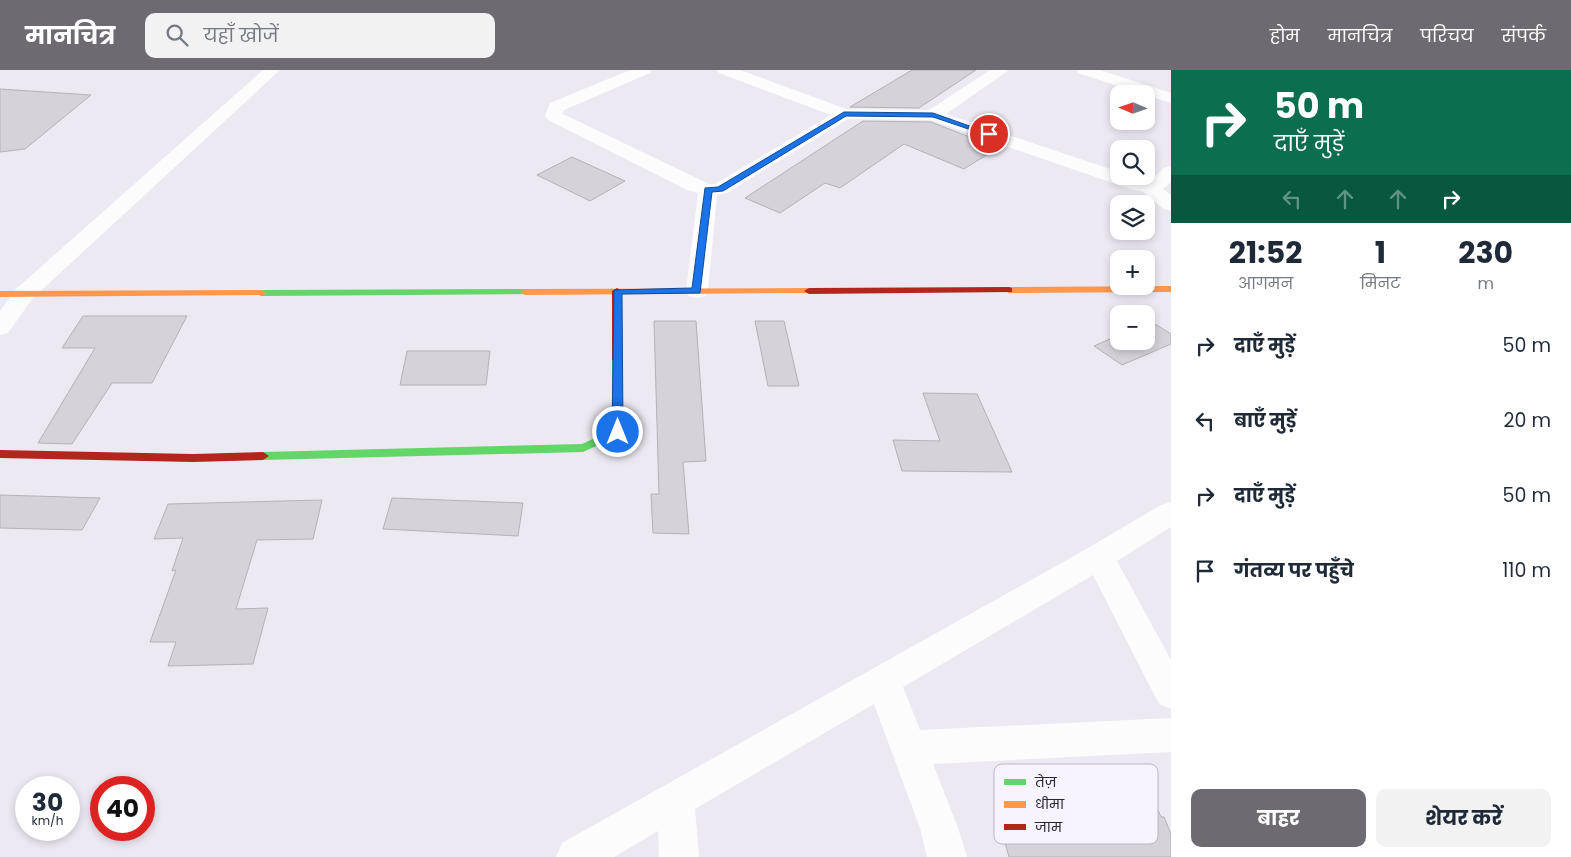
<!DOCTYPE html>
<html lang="hi">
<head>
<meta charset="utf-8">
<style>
	body { margin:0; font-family:Poppins,"Noto Sans Devanagari",sans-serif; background:#f2f2f3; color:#1f2937; height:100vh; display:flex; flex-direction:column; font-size:19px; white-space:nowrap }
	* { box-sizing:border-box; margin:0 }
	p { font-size:16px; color:#747a83 }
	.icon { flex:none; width:28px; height:28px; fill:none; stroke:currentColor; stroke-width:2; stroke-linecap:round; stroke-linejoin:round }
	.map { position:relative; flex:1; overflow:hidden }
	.details { display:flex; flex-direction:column; background:#fff; width:400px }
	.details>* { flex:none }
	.guide { background:#0b6e4f; color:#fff; overflow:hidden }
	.needle { width:32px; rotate:272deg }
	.buttons { position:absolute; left:1110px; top:15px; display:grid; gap:10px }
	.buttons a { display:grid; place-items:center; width:45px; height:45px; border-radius:10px; background:#fff; box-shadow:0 2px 8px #0003; font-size:25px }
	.speed { position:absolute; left:15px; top:706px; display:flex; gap:10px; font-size:25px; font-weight:700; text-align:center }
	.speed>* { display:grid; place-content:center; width:65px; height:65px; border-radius:50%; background:#fff; box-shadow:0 2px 8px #0003; line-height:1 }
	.speed small { font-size:12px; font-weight:400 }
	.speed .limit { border:8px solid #d22; background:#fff; color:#111 }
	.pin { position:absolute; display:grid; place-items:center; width:42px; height:42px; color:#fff; margin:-21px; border:2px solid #fff; border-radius:50%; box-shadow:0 1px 5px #0007 }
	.me { position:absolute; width:55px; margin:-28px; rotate:0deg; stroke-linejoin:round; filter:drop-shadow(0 0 4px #0008) }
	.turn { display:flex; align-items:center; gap:18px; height:105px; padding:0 20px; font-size:22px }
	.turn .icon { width:65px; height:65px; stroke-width:2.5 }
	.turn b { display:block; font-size:35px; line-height:42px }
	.lanes { display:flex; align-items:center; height:48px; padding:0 20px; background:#0003; justify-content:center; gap:25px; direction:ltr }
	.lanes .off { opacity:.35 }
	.eta { display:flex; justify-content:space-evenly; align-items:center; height:85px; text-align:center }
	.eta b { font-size:30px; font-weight:700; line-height:35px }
	.button { display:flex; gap:10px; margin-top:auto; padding:10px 20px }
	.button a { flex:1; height:58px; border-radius:10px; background:#6e6a72; color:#fff; font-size:20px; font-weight:700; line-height:58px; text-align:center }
	.button a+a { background:#f2f2f3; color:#1f2937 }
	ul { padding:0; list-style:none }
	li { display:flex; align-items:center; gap:15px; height:75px; padding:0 20px }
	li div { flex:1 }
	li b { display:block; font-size:19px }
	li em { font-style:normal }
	header { display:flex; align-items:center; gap:30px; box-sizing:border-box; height:70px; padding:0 25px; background:#6e6a72; color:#fff }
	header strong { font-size:24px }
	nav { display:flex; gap:28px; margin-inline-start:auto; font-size:18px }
	.search { width:350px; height:45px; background:#f2f2f3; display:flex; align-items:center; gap:12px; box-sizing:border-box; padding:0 18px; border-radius:10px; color:#747a83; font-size:19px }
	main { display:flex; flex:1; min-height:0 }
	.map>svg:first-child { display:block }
	.building { fill:#d6d2da; stroke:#b5b1b8 }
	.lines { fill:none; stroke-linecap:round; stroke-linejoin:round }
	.street { fill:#fcfcfd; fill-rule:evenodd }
	.fast { fill:#63d668; fill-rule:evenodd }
	.slow { fill:#ff974d; fill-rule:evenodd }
	.jam { fill:#b3261e; fill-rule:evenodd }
	.route { fill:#1a73e8; stroke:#114b97 }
	.key { fill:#f8f4ff; stroke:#bab6c0; stroke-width:1 }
	.key-label { font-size:14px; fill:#29262d }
</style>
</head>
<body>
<header>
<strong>मानचित्र</strong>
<div class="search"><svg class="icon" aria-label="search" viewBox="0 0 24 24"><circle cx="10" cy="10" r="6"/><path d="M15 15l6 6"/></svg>यहाँ खोजें</div>
<nav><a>होम</a><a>मानचित्र</a><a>परिचय</a><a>संपर्क</a></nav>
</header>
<main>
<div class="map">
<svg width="1171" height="787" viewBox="0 0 1171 787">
	<rect width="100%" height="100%" fill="#ede9f3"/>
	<g class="building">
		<path d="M912,0H976L919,38L850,37Z"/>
		<path d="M0,19L91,25L25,79L0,82Z"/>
		<path d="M863,51L931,52L998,78L964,99L904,74L840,118L825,113L780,143L745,128Z"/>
		<path d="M572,87L625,111L590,131L537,105Z"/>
		<path d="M83,246H187L152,313H112L72,374L38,373L95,278H62Z"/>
		<path d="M654,251H696L706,391L683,392L689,464L653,463L651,424H659Z"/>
		<path d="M755,251H784L799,316H768Z"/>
		<path d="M1152,252L1171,264V274L1122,295L1094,276L1119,265V271H1146V254Z"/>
		<path d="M407,281H490L486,315H400Z"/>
		<path d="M923,323L977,324L1012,402L902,401L893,370L940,371Z"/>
		<path d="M0,425L100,428L82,460L0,458Z"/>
		<path d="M392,428L523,433L518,466L383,459Z"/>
		<path d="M322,430L313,469L257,470L236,539L268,538L253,594L168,596L176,572H150L176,500L172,501L183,468L154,469L168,434Z"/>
		<path d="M1101,698H1140L1161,747H1164L1171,764V787H1009L999,751L1023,752L1017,736H1031L1025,716H1074L1073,712L1107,713Z"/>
	</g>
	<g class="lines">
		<g class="street">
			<path d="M263,0H280L32,229L8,263L0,265V241L16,219Z"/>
			<path d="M630,0H652L650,3L564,40L563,44L709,114H715L831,45L719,3L717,0H740L846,39L929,40L990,0H1009L946,44L1119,102V106L1152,109L1164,98L1171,96V112L1163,119L1171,125V141L1164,139L1142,121L1130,119L931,50L848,49L727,123L717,125L708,221L705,226L697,228L689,226L686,221L698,123L687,120L548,50L545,46L550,33Z"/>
			<path d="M1076,0H1100L1171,23V33L1078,3Z"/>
			<path d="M1171,432V457L1117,491L1171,590V639L1159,634L1093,505L903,617L920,660L1171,648V682L933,694L958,758L967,787H927L920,758L874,634L695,739L699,787H659L658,761L614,787H556L562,773L1088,478L1161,435Z"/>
		</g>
		<g class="fast">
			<path d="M525,219L530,222L528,224L261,226L256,223L261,220Z"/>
			<path d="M617,287L622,290V362L621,365L583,382L263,390L257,386L263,382L582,374L612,360V290Z"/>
		</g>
		<g class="slow">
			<path d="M1171,216V222L1009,223L1004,220L1009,217Z"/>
			<path d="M809,218L812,219V223L525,225L520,222L525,219Z"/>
			<path d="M261,220L266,223L264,225L0,227V221Z"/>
		</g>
		<g class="jam">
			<path d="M1009,217L1012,218V222L809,224L804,221L809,218Z"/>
			<path d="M617,218L622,221V290L617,293L612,290V221Z"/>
			<path d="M0,380L193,384L263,382L269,386L263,390L193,392L0,388Z"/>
		</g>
	</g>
	<path class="route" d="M844,42L933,43L992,64L986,65L933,47L846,46L723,121L712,122L700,223L622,224L623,362L621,365H614L612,362L614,220L692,218L705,118L718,117Z"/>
	<rect x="994" y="694" width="164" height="80" rx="8" class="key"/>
	<rect x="1004" y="709" width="22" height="6" fill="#63d668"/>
	<rect x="1004" y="731" width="22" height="7" fill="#ff974d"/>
	<rect x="1004" y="754" width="22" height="6" fill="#b3261e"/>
	<g class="key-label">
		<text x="1035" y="717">तेज़</text>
		<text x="1035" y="739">धीमा</text>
		<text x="1035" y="762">जाम</text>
	</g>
</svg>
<div class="buttons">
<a><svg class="needle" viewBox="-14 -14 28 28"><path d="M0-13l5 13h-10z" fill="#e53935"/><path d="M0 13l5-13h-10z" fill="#747a83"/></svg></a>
<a><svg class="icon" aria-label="search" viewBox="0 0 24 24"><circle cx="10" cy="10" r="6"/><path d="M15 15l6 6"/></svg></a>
<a><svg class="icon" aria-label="layers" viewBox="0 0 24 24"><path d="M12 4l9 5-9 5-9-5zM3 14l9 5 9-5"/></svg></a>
<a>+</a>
<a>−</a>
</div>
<div class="speed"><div>30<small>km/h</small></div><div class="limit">40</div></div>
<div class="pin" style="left:989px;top:64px;background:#d93025"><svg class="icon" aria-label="arrive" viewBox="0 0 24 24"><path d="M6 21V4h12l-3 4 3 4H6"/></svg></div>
<svg class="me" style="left:618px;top:362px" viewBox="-20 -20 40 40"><circle r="17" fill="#1a73e8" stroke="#fff" stroke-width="3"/><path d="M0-11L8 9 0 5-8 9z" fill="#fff"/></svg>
</div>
<section class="details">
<div class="guide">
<div class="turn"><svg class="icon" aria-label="right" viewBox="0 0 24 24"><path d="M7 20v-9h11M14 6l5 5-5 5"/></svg><div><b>50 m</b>दाएँ मुड़ें</div></div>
<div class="lanes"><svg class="icon off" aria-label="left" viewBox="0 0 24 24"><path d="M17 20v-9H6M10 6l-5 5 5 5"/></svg><svg class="icon off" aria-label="ahead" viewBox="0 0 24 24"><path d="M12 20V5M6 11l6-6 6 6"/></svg><svg class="icon off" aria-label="ahead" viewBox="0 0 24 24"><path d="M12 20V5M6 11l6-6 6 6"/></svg><svg class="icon" aria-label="right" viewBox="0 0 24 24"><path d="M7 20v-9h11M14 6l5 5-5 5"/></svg></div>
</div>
<div class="eta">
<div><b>21:52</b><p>आगमन</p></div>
<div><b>1</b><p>मिनट</p></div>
<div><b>230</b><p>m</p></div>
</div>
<ul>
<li><svg class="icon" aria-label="right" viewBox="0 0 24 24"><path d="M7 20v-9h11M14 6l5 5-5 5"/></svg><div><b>दाएँ मुड़ें</b></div><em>50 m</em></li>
<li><svg class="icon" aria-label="left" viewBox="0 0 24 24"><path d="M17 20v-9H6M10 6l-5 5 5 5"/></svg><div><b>बाएँ मुड़ें</b></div><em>20 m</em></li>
<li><svg class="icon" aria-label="right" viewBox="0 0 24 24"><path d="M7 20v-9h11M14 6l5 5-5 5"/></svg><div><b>दाएँ मुड़ें</b></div><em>50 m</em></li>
<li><svg class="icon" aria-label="arrive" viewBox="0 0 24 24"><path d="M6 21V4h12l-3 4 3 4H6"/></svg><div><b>गंतव्य पर पहुँचे</b></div><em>110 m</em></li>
</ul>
<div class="button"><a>बाहर</a><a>शेयर करें</a></div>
</section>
</main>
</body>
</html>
